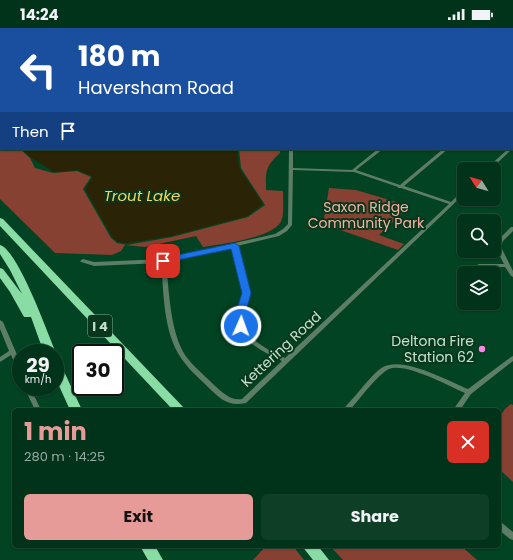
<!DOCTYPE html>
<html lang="en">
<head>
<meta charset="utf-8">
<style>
	body { margin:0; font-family:Poppins,sans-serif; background:#0f3e27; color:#f1f3f6; height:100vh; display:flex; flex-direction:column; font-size:15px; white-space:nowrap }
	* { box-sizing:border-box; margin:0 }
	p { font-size:13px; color:#96aaa2 }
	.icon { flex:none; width:22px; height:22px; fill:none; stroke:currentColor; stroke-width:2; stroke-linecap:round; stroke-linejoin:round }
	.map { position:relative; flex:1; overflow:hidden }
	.sheet { position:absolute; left:12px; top:380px; width:489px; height:140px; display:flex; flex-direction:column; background:#01321a; border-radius:6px; box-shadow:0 1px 3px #0004,0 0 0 1px #234d39 }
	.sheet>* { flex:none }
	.hud { position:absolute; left:0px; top:0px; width:513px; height:122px; box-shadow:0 1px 3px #0004,0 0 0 1px #234d39; background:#1a4fa0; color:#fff; overflow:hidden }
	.needle { width:26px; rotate:307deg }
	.tools { position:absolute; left:457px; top:134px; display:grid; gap:8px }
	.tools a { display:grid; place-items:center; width:44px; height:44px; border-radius:6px; background:#01321a; box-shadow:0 1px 3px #0004,0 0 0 1px #234d39; font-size:20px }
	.speed { position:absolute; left:12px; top:316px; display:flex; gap:8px; font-size:20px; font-weight:700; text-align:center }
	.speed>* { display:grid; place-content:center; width:52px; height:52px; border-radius:50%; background:#01321a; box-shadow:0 1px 3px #0004,0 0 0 1px #234d39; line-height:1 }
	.speed small { font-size:10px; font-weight:400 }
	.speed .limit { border:2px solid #111; border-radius:6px; background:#fff; color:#111 }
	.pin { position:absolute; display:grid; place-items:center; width:34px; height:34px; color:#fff; margin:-17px; border-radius:8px; box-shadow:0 2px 6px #0006 }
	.me { position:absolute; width:44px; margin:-22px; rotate:2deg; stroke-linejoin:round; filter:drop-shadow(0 0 3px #0008) }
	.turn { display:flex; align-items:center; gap:14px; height:84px; padding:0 12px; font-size:18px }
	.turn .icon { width:52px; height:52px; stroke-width:2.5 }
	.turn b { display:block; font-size:28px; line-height:34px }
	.then { display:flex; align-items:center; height:38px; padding:0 12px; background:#0003; gap:8px; font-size:15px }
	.round { display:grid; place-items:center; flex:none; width:42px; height:42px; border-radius:6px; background:#0f3e27 }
	.headline { display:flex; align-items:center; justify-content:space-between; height:68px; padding:0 12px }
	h1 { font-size:24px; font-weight:700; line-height:30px; color:#e69b98 }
	.button { display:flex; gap:8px; margin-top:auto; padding:8px 12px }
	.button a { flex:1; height:46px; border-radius:6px; background:#e69b98; color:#111; font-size:16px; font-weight:700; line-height:46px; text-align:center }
	.button a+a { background:#0f3e27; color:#f1f3f6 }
	.status { display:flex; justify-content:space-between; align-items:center; height:28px; padding:0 20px; background:#01321a; direction:ltr }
	.status svg { height:11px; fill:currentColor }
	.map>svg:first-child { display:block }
	.green { fill:#874132 }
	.water { fill:#2b2306 }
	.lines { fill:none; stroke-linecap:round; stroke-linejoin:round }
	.street { fill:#5d7d66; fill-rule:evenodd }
	.secondary { fill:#6fa480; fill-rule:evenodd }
	.highway { fill:#89dca4; fill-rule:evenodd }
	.route { fill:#1a73e8; stroke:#114b97 }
	.poi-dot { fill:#fa87e7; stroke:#08371d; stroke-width:1.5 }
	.labels { text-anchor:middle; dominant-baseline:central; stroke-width:4; stroke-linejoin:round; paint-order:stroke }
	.shield { fill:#08371d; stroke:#8bae97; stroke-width:1 }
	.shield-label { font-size:13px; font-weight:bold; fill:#c3e1cb }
	.park-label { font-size:14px; fill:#f8b2a2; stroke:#08371d }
	.poi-label { font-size:14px; fill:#c3e1cb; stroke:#08371d; text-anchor:end }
	.street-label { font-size:14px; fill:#c3e1cb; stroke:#08371d }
	.water-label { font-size:15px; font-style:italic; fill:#f6d55c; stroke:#08371d }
</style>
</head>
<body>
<div class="status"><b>14:24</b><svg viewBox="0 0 49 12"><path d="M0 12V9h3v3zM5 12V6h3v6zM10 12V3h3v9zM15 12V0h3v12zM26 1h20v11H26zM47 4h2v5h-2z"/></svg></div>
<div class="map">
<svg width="513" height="532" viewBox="0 0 513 532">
	<rect width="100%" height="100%" fill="#014322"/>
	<g class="green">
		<path d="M0,80L1,121H20L30,130L35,140L53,145L77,143L91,149L83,161L111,210L117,215L127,217L172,209L248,189L265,177L241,140L239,121H280V125C265,139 266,142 266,162L283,163C283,172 284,183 282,191C277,210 220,216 203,219L196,208L145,219L125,217L121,223L112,227L55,225L0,171Z"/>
		<path d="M329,160L356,162L410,178L379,207L404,216L398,222L323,196Z"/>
		<path d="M511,376L513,377V454L499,441V390L505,381Z"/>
		<path d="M266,518H293L304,532H253Z"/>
		<path d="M330,518H461L477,532H343Z"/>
	</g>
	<path class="water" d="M22,121H237L239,140L263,176L247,188L171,208L127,215L118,214L113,210L85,161L93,149L78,142L54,144L30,129Z"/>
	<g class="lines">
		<g class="street">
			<path d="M150,0H156L158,1H152Z"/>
			<path d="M196,0H200L199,1H194Z"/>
			<path d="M222,0H227L229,1H223Z"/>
			<path d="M290,0H295L297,1H291Z"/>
			<path d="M374,0H377L378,1H374Z"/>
			<path d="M439,0H441L442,1H438Z"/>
			<path d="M475,0H477L478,1H474Z"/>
			<path d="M513,0V3H512L511,1Z"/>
			<rect x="512" y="9" width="1" height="4"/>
			<rect x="512" y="41" width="1" height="2"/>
			<rect x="512" y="60" width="1" height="3"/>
			<rect x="512" y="74" width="1" height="3"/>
			<rect x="512" y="93" width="1" height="2"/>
			<path d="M289,121H293V140L352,142L378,121H383L356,142L400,157L443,121H448L404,158L451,174L462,163H464V166L246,375C229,379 220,371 209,360C199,350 189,342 181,330C163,303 164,266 161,235L94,238L81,234L80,233L83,231L94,234L163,231L275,206L283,201L288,196ZM293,142L354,144L398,159V160H401L449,176L285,330C267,321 242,311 243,286C243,279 248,273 249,266C249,252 241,231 237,218L279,208L287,203L292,197ZM233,219C236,233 243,249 243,264C243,271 239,277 237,284C233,310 263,324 282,333L242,371C230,373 222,364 213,356C204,347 193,338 185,327C170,303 169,262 166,234Z"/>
			<path d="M508,121H512L491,141H486Z"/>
			<path d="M511,199H513V203L503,213L501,219L513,243V249L511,248L505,239H477L476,238L477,237L479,236H504L495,219L499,211Z"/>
			<path d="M0,292L3,294L21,336V345L19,344L18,343L11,327L0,334V329L9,323L0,301Z"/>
			<path d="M513,328V333L471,366L460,382H453L465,365C449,358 405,334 389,341C377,347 359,372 350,382H343C346,377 351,373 355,368C363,359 373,345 383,339C404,328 448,353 468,361L511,329Z"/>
			<path d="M24,359H30L41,382H35Z"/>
			<path d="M499,494L502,495L513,504V512L510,511L499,502Z"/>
		</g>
		<g class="secondary">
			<rect x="339" y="0" width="4" height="1"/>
			<rect x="512" y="56" width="1" height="4"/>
		</g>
		<g class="highway">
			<rect x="0" y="24" width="1" height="4"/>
			<path d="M0,190L3,191L186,382H173L0,198Z"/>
			<path d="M0,217C18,222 48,306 56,325L55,326L44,325L31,289H24L10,264L0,250V240L3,241L22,266L10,242L0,226Z"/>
			<path d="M55,333L59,334L61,337L82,382H70L55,349Z"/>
			<path d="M140,518H155L163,532H148Z"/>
			<path d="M302,518H318L329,532H313Z"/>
		</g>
	</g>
	<path class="route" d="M235,215L239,218L251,265L245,287L246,298L241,301L236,298L235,287L242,265L231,221L163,235L159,233L163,230Z"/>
	<circle class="poi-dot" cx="482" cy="321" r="4"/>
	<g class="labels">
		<rect class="shield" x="88" y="287" width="24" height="22" rx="3"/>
		<g class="shield-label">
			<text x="100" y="298">I 4</text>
		</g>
		<g class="park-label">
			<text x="366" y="179">Saxon Ridge<tspan x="366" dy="16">Community Park</tspan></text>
		</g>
		<g class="poi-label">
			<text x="474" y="313">Deltona Fire<tspan x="474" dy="16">Station 62</tspan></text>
		</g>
		<g class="street-label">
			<text transform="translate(281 321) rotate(-43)">Kettering Road</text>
		</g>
		<g class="water-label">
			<text x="142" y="167">Trout Lake</text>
		</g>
	</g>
</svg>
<div class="tools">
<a><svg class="needle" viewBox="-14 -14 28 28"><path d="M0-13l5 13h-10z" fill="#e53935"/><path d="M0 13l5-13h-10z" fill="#96aaa2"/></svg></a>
<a><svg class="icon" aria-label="search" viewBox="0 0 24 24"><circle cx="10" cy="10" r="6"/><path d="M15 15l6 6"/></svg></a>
<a><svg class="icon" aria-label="layers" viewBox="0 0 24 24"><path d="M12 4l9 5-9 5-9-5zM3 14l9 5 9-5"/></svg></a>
</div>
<div class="speed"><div>29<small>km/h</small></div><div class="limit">30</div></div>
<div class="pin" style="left:163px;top:233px;background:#d93025"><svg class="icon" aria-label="arrive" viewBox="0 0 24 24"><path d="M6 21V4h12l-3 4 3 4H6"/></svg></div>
<svg class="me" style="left:241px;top:298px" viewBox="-20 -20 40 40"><circle r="17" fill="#1a73e8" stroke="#fff" stroke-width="3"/><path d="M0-11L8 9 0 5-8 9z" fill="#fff"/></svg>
<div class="hud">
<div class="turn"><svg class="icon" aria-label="left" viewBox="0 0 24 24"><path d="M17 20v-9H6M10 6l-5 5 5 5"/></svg><div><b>180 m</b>Haversham Road</div></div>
<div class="then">Then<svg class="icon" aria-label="arrive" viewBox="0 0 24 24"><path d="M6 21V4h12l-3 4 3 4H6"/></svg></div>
</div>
<section class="sheet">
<div class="headline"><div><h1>1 min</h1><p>280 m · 14:25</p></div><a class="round" style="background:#d93025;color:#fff"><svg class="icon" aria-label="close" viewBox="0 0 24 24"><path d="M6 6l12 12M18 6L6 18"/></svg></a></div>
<div class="button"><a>Exit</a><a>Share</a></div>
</section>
</div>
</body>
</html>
